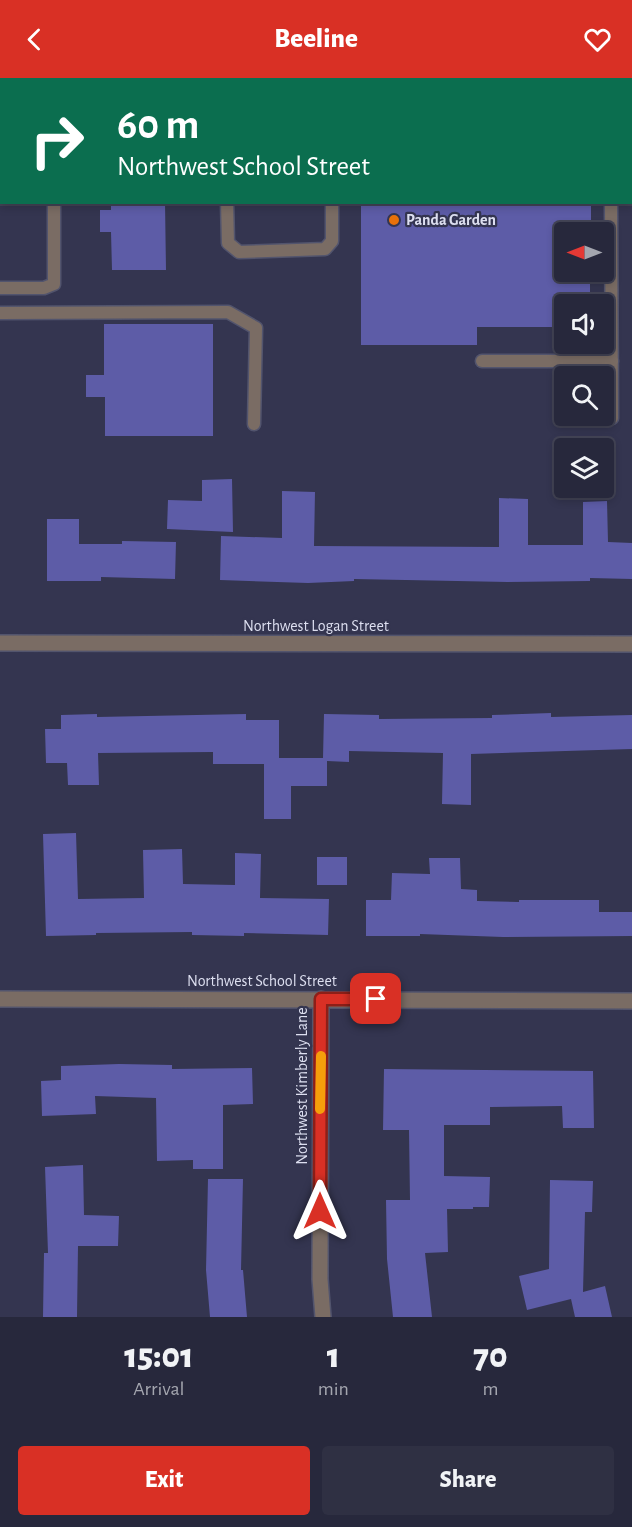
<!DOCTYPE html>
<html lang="en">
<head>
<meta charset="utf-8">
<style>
	body { margin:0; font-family:"Alegreya Sans",sans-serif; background:#2f3043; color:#f1f3f6; height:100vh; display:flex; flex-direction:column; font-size:22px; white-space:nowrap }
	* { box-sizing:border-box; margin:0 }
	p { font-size:20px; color:#a4a6af }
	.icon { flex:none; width:33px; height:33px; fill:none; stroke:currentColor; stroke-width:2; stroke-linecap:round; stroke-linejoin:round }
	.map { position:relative; height:1239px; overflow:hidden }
	.drawer { display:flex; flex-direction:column; background:#27283c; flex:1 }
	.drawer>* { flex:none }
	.banner { position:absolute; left:0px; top:0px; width:633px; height:126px; box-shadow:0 3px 9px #0003,0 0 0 2px #434456; background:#0b6e4f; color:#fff; overflow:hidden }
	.needle { width:39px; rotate:270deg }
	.tools { position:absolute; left:554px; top:144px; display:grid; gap:12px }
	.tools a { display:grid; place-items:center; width:60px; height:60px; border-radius:6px; background:#27283c; box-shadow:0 3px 9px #0003,0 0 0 2px #434456; font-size:30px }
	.pin { position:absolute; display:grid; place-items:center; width:51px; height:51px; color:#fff; margin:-26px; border-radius:12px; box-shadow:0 3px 9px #0006 }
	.me { position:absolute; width:66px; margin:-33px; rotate:0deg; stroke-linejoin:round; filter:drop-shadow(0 0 4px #0008) }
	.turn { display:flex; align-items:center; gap:21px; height:126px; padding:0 18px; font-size:27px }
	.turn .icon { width:78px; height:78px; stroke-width:2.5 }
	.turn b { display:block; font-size:42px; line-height:51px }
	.eta { display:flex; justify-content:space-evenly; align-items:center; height:102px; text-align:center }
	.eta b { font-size:36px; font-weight:800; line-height:42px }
	.primary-button { display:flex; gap:12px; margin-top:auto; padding:12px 18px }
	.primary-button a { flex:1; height:69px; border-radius:6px; background:#d93025; color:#fff; font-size:24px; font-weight:800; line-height:69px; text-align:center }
	.primary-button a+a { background:#2f3043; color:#f1f3f6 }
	header { display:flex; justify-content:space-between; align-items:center; height:78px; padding:0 18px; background:#d93025; color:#fff; font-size:27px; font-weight:800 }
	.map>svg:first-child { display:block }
	.building { fill:#5d5ca7 }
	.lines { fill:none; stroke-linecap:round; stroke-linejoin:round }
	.lane-casing { stroke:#52546d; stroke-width:15 }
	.street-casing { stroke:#52546d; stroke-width:18 }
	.lane { stroke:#7a6c64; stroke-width:12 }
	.street { stroke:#7a6c64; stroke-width:15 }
	.route-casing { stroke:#8d1f18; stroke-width:15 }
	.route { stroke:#d93025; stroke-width:10 }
	.slow { stroke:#f59e0b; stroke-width:10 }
	.food-dot { fill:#e8710a; stroke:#343550; stroke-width:2 }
	.labels { text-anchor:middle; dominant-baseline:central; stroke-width:4.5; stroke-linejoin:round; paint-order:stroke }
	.poi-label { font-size:16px; font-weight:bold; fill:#dddff0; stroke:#343550; text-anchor:start }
	.street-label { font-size:16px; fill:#dddff0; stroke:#343550 }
</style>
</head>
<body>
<header><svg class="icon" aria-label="back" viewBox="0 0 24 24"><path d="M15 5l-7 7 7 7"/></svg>Beeline<svg class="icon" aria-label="heart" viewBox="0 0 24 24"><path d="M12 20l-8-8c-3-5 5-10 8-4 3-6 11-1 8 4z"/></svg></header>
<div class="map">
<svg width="632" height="1239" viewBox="0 0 632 1239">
	<rect width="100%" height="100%" fill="#343550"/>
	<g class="building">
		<path d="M111,124H165L166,192H112L111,154H100V132H111Z"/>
		<path d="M361,124H591V154H564V194H590V226H564V249H477V267H361Z"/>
		<path d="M104,246H213V358H105V319H86V297H104Z"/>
		<path d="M232,401L233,454L167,451L168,422L202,423V402Z"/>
		<path d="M282,413L315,414L314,468L499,469V420L528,421V467H583V424L607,423L608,464L632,465V501L590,500V503L508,504L354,501V503L308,505L220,502L221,458L282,460Z"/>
		<path d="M47,441H79V466H122V463L176,464L175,501L101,499V503H47Z"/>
		<path d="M551,635V639L632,637V671L471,676V727L442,726L443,675L349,673V684L327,683V708H291V741H264V686H213V674L98,675L99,707H68L67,685H46L45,651H61V637L97,636V639L246,636V642H279V680H323L324,636L379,637V641L492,640V637Z"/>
		<path d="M76,755L78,821L144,820L143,772L182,771L183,806L235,807V775L261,776L260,820L329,821L328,857L244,855V858L192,857V854L96,855V857L46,858L43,756Z"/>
		<rect x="317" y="779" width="30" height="28"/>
		<path d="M429,780H460L461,811L477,812V823L519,824V822H599V834H632V858L503,859L420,856V858H366V822H391L392,795L430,796Z"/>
		<path d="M119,986L172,987V991L252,990L253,1026L223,1027V1091H193V1082L157,1083L156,1020L95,1018L96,1036L42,1038L41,1003L61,1002V988Z"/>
		<path d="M384,991L593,993L594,1050H563L562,1028L490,1029V1047H444V1098L490,1099L489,1129H473V1131H447L448,1174L425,1175L432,1239H393L387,1181L386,1122H410L409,1052H383Z"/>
		<path d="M83,1087L84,1137L119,1138L118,1168H78L77,1239H43L44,1175H48L45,1089Z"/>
		<path d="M208,1101H243L241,1192H243L247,1239H210L206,1192Z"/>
		<path d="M550,1102L593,1103L592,1134H585L583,1214L605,1208L612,1239H575L571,1221L527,1232L519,1198L549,1191Z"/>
	</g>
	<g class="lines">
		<defs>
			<g id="lane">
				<path d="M224,0V2"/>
				<path d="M390,0V2"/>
				<path d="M0,2H2"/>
				<path d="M35,2L40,0"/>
				<path d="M332,2V0"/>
				<path d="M469,2V0"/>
				<path d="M544,2V0"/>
				<path d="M611,2V0"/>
				<path d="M227,124L228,165L239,174L325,171L332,163V124"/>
				<path d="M611,124L612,340"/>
				<path d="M0,210H44L54,206V124"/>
				<path d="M0,235L228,234L256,250L254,346"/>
				<path d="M482,283H612"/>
			</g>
			<g id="street">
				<path d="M0,565L632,566"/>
				<path d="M0,921L632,923"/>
				<path d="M321,921L320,1201L323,1239"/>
			</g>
		</defs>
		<use href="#lane" class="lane-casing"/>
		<use href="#street" class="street-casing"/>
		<use href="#lane" class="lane"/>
		<use href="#street" class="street"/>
	</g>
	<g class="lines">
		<defs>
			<path id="route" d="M320,1133L321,921H376"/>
		</defs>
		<use href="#route" class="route-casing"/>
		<use href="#route" class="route"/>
		<path class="slow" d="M320,1031L321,978"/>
	</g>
	<circle class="food-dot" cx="394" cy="142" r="6"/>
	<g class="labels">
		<g class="poi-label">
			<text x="406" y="142">Panda Garden</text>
		</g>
		<g class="street-label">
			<text x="316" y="548">Northwest Logan Street</text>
			<text x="262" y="903">Northwest School Street</text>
			<text transform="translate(302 1008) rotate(-90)">Northwest Kimberly Lane</text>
		</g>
	</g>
</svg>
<div class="tools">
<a><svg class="needle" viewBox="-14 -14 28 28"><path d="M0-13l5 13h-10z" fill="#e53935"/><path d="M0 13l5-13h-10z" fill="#a4a6af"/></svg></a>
<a><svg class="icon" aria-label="sound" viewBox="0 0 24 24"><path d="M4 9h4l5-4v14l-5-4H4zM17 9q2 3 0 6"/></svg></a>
<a><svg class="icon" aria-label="search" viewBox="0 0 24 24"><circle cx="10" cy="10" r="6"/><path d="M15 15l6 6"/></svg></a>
<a><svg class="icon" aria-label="layers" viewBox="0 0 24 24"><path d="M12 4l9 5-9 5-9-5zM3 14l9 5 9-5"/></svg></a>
</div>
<div class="pin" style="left:376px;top:921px;background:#d93025"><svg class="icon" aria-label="arrive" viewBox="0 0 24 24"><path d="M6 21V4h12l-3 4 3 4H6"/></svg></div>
<svg class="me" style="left:320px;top:1133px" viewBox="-20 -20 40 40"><path d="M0-17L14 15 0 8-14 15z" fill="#d93025" stroke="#fff" stroke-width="4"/></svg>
<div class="banner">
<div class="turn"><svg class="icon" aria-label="right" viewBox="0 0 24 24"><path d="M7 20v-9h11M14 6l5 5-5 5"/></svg><div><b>60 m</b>Northwest School Street</div></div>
</div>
</div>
<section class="drawer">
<div class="eta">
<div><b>15:01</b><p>Arrival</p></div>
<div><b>1</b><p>min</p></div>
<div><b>70</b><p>m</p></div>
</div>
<div class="primary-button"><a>Exit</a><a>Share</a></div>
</section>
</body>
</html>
